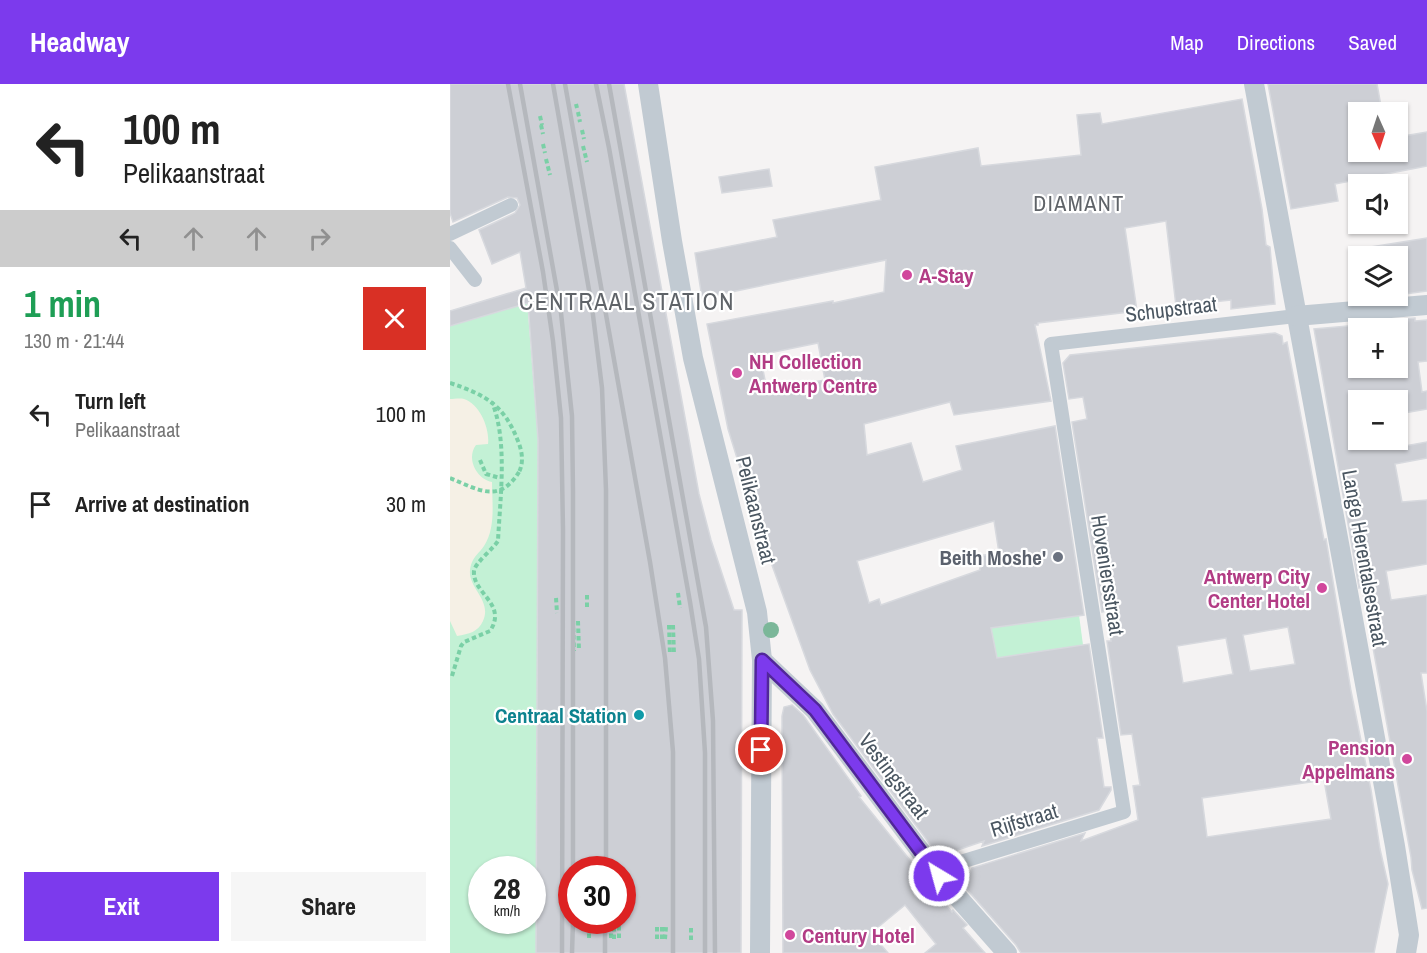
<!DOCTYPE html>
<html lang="en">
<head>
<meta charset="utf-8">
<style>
	body { margin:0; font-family:"Archivo Narrow",sans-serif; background:#f6f6f6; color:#222; height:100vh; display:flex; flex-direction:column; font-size:22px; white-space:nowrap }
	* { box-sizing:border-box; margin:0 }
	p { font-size:20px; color:#767676 }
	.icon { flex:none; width:33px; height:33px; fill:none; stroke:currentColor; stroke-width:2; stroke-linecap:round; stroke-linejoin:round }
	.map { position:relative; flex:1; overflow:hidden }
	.details { display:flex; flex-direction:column; background:#fff; width:450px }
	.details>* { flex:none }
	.hud { background:#fff; color:#222; overflow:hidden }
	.needle { width:39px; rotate:177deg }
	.tools { position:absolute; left:898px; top:18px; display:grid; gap:12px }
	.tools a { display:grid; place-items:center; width:60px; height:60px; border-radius:0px; background:#fff; box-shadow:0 2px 4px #0004; font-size:30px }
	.speed { position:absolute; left:18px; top:772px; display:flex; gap:12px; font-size:30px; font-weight:700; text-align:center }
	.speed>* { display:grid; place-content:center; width:78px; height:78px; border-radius:50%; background:#fff; box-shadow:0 2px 4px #0004; line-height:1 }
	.speed small { font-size:15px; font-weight:400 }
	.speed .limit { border:9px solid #d22; background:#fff; color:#111 }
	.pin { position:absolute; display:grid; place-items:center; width:51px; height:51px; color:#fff; margin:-26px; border:3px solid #fff; border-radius:50%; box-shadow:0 2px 6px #0007 }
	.me { position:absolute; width:66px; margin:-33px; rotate:323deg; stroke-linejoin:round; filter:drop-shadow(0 0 4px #0008) }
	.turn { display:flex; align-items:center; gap:21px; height:126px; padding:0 24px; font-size:27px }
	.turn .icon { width:78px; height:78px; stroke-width:2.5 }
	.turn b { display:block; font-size:42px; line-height:51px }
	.lanes { display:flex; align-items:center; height:57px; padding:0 24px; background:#0003; justify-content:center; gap:30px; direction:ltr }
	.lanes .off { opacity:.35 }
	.round { display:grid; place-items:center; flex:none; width:63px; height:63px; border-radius:0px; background:#f6f6f6 }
	.overview { display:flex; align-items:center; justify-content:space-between; height:102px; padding:0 24px }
	h1 { font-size:36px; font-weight:800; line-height:45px; color:#1e9e55 }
	.action { display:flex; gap:12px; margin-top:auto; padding:12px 24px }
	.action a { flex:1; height:69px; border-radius:0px; background:#7c3aed; color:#fff; font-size:24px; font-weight:800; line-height:69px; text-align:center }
	.action a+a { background:#f6f6f6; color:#222 }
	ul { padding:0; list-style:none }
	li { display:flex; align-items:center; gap:18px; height:90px; padding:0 24px }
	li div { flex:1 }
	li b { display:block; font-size:22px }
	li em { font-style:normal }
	header { display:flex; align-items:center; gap:36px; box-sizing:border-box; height:84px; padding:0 30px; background:#7c3aed; color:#fff }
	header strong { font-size:28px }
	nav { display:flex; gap:33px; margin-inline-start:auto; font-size:21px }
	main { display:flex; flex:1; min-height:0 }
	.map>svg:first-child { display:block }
	.green { fill:#c3f1d5; fill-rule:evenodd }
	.sand { fill:#f5f0e5 }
	.building { fill:#cdcfd5; stroke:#d7d9de; stroke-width:1.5; fill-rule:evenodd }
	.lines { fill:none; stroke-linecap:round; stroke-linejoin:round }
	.path { stroke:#7ad0a6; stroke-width:4; stroke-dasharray:4.5 3; stroke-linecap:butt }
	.pedestrian { stroke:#c1cad2; stroke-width:14 }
	.minor { stroke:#c1cad2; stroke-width:20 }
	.rail { stroke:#b5b8bd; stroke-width:4.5 }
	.path-bridge { stroke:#7ad0a6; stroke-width:4; stroke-dasharray:4.5 3; stroke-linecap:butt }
	.tree { fill:#7bb799 }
	.route-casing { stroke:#51269a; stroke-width:15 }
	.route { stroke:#7c3aed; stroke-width:10 }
	.hotel-dot { fill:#d1479c; stroke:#fff; stroke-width:2 }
	.worship-dot { fill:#6b7280; stroke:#fff; stroke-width:2 }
	.culture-dot { fill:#0f9aa8; stroke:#fff; stroke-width:2 }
	.labels { text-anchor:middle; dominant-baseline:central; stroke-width:4.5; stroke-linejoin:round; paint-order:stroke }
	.hotel-label { font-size:21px; font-weight:bold; fill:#b23c85; stroke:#fff; text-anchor:start }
	.street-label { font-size:21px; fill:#4a5661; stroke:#fff }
	.worship-label { font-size:21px; font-weight:bold; fill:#5b616d; stroke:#fff; text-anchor:end }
	.culture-label { font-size:21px; font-weight:bold; fill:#0d838f; stroke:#fff; text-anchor:end }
	.neighbourhood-label { font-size:22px; letter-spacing:1.5px; fill:#5f6368; stroke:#fff }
	.quarter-label { font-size:24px; letter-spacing:1.5px; fill:#5f6368; stroke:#fff }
</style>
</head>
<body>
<header>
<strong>Headway</strong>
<nav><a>Map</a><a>Directions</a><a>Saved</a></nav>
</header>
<main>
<section class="details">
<div class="hud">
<div class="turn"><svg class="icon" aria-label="left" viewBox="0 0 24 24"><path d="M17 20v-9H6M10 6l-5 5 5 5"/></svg><div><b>100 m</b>Pelikaanstraat</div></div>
<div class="lanes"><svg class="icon" aria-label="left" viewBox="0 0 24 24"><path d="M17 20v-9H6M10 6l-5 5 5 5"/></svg><svg class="icon off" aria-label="ahead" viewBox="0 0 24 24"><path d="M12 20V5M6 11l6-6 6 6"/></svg><svg class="icon off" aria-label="ahead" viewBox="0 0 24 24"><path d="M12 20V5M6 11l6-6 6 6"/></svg><svg class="icon off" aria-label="right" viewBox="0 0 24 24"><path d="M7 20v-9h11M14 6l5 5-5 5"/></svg></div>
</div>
<div class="overview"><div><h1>1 min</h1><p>130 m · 21:44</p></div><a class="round" style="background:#d93025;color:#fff"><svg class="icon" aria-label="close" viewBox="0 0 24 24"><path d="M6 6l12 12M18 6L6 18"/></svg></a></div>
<ul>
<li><svg class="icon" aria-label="left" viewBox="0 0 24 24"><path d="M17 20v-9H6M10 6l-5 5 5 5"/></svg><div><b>Turn left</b><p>Pelikaanstraat</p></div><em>100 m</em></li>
<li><svg class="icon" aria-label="arrive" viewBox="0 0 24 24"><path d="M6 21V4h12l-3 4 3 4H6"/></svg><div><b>Arrive at destination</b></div><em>30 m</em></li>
</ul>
<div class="action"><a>Exit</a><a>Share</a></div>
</section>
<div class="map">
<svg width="977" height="869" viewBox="0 0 977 869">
	<rect width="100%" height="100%" fill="#f5f3f3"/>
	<g class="green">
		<path d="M76,204L88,356L86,869H0V227ZM32,786H82V837H32Z"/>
		<path d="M629,531L633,561L547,574L541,544Z"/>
	</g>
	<path class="sand" d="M0,315C4,315 10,314 14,315C30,320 40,345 38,360L26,361C16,374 26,395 42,398C42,419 46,443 34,462C30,468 23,473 21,481C14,503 43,514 33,537C28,548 19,550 7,552L0,537Z"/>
	<g class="building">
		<path d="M0,0H174L249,410L261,456L284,526H292L291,869H86L88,356L78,219L0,242V227L76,204L70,168L42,180L29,146L65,129L70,121L67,114L58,113L3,138L0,129ZM122,786H172V837H122Z"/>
		<path d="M818,0H927L931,22L921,24L922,28H909V68H948V53L977,48V82L885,100L888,117L841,125Z"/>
		<path d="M792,15L812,125L816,161L820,163L825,220L781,225V216L726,222L716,137L675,144L687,227L588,239V241H585L601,317L504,331L500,318L414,340L417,371L461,359L473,398L512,386L506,362L605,342L634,531L541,544L547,574L639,560L653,654H647L654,703H661V706L649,726L532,762L534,757L496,770H491L482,763L383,630L360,586L310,448L278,345L257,240L383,217V219L434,208L436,176L252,214L245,169L327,153L323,136L431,116L425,83L528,64L531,82L631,71L627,31L650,29L652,40ZM368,259L375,296L317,306L310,271ZM544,437L549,469L528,472L530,486L431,521L429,515L419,519L407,477Z"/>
		<path d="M319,85L322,102L272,109L269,93Z"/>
		<path d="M977,154V207L948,211V172H916L915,164Z"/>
		<path d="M965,234V237L977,236V277L968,278L972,308L977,307V325L948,330V316H909V356H954L955,362L977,358V374L945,380L952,418L977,416V480L936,487L941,516L977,511V589H971L977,627V824L972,825L962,786L961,773L912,503L909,504L900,451L864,245L909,241V284H948V235Z"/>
		<path d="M825,249L832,252L833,260L837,258L874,456L876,455L901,607L921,706L930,765L938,800L924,869H571L566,861L514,802L522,784L635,749L631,757L688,736L683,702L690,701L682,650L671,651L657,557H661L656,527L652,528L622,338L637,335L633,313L619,315L613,279L620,271ZM838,543L845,580L800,587L793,551ZM776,554L783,590L733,599L727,562ZM874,696L881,735L757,753L752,714Z"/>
		<path d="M342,621L353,631L411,712L409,713L502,828L503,826L517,841L513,844L535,869H475L486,860L455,821L421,849L438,869H333L332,632L334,623Z"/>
	</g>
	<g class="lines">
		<g class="path">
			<path d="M126,20L127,24"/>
			<path d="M128,28L130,38"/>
			<path d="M90,32L92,41"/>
			<path d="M91,41L93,50"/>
			<path d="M132,46L134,55"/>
			<path d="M93,60L95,69"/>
			<path d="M133,62L137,78"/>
			<path d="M96,75L100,91"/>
			<path d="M0,299C36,311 54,321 68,357C72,367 74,378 69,388"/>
			<path d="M30,376L36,390L50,394"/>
			<path d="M228,509L230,524"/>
			<path d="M137,511V526"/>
			<path d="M106,514L107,529"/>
			<path d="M123,536L124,567"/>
			<path d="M128,537L129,567"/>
			<path d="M219,541L220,571"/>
			<path d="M223,541L224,571"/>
			<path d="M2,592L11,562L14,558L40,547C58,520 22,509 24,487C25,479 43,465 48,457C50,415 58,357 42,318"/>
			<path d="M161,842V854"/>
			<path d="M169,842V855"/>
			<path d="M207,843V855"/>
			<path d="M212,843V855"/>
			<path d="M139,854V840"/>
			<path d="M164,855V843"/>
			<path d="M215,855L216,843"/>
			<path d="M241,856V842"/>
		</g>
		<g class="pedestrian">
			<path d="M0,150L61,121"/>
			<path d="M0,164L25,196"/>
			<path d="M489,792L514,777L674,728L601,260L846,232"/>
		</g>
		<g class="minor">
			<path d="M198,0L222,157L243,274L307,528L312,576L310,869"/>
			<path d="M804,0L945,762L959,851L956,869"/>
			<path d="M846,232L977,221"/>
			<path d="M312,576L365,626L489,792L557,869"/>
		</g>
		<g class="rail">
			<path d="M58,0L93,188L103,257L111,334L113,446L112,869"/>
			<path d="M70,0L111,229L122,332L123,409V786"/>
			<path d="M103,0L142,223L152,304L156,406V786"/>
			<path d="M115,0L200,478L215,574L223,668V869"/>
			<path d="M146,0L159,64L240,518L249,575L255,669V869"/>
			<path d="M159,0L256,543L263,637L265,869"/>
			<path d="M122,869L123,837"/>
			<path d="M155,869V837"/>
		</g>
		<path class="path-bridge" d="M0,394C29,406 49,420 69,388"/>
	</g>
	<circle class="tree" cx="321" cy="546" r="8"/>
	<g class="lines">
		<defs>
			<path id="route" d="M311,666L312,576L365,626L489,792"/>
		</defs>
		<use href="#route" class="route-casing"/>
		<use href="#route" class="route"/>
	</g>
	<g class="hotel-dot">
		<circle cx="457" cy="191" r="6"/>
		<circle cx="287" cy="289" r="6"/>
		<circle cx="872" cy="504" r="6"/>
		<circle cx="957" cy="675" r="6"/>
		<circle cx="340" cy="851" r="6"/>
	</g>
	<circle class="worship-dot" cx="608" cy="473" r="6"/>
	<circle class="culture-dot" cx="189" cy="631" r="6"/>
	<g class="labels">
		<g class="hotel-label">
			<text x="469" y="191">A-Stay</text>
			<text x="299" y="277">NH Collection<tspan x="299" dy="24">Antwerp Centre</tspan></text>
			<text x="860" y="492" text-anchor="end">Antwerp City<tspan x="860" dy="24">Center Hotel</tspan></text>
			<text x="945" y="663" text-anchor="end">Pension<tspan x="945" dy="24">Appelmans</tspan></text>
			<text x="352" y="851">Century Hotel</text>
		</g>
		<g class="street-label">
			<text transform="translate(721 225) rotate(-7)">Schupstraat</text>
			<text transform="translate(306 426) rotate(76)">Pelikaanstraat</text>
			<text transform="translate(915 474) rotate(80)">Lange Herentalsestraat</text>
			<text transform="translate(658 491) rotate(81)">Hoveniersstraat</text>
			<text transform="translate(444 692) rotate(53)">Vestingstraat</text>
			<text transform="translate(574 736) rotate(-17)">Rijfstraat</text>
		</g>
		<g class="worship-label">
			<text x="596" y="473">Beith Moshe'</text>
		</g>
		<g class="culture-label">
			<text x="177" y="631">Centraal Station</text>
		</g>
		<g class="neighbourhood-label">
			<text x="629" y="119">DIAMANT</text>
		</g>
		<g class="quarter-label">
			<text x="177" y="217">CENTRAAL STATION</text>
		</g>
	</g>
</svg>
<div class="tools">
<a><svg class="needle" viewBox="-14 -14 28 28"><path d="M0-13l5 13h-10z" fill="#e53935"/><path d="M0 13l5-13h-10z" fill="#767676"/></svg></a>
<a><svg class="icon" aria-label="sound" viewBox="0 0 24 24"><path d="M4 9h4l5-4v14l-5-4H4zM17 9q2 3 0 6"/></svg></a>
<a><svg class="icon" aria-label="layers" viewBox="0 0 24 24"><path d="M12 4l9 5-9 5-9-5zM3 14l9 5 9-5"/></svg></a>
<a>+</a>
<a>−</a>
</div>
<div class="speed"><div>28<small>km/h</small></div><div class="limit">30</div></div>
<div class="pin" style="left:311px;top:666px;background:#d93025"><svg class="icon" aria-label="arrive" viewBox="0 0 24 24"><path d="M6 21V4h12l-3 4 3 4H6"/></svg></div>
<svg class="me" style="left:489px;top:792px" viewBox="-20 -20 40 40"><circle r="17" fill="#7c3aed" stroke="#fff" stroke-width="3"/><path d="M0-11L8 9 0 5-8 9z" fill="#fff"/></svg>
</div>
</main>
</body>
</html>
